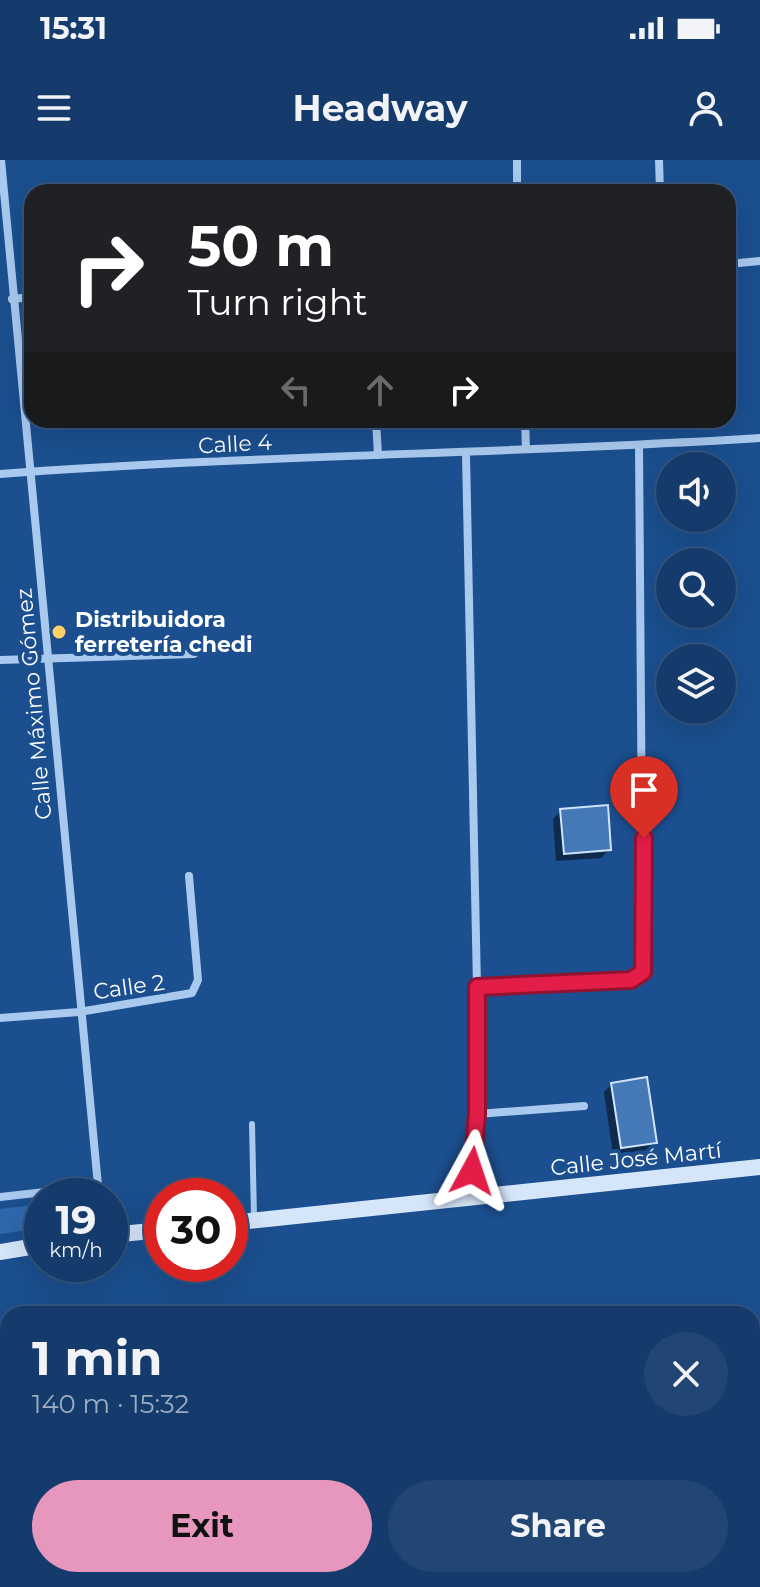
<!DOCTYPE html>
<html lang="en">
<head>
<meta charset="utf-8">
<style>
	body { margin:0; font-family:Montserrat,sans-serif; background:#214673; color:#f1f3f6; height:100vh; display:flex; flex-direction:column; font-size:30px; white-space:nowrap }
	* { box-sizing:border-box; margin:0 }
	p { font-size:26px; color:#9dadc1 }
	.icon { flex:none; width:44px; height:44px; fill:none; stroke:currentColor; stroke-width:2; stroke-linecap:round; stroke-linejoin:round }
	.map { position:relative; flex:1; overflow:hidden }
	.drawer { position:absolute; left:0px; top:1146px; width:760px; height:282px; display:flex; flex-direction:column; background:#143b6b; border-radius:24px 24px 0 0; box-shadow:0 8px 32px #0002,0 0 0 2px #33557e }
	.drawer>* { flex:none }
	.guide { position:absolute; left:24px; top:24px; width:712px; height:244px; border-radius:24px; box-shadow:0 8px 32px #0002,0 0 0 2px #33557e; background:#202124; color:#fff; overflow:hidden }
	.fabs { position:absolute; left:656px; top:292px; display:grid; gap:16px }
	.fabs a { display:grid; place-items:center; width:80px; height:80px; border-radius:50%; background:#143b6b; box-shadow:0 8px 32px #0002,0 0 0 2px #33557e; font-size:40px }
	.speed { position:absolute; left:24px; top:1018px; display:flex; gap:16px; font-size:40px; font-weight:700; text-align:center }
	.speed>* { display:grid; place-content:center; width:104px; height:104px; border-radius:50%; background:#143b6b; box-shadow:0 8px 32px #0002,0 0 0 2px #33557e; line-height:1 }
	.speed small { font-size:20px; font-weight:400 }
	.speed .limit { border:12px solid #d22; background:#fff; color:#111 }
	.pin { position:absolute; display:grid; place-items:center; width:68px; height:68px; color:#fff; margin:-82px -34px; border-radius:50% 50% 50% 0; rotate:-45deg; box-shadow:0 0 8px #0007 }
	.pin .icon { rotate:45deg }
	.me { position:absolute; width:88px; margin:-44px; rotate:5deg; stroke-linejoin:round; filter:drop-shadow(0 0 6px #0008) }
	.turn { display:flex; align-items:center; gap:28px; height:168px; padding:0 32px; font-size:36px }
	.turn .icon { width:104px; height:104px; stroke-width:2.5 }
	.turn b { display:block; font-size:56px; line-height:68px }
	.lanes { display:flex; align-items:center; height:76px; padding:0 32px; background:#0003; justify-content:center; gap:40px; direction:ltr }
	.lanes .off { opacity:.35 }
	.round { display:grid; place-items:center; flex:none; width:84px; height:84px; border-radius:42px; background:#214673 }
	.summary { display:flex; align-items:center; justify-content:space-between; height:136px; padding:0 32px }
	h1 { font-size:48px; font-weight:700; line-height:60px }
	.primary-button { display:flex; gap:16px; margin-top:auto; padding:16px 32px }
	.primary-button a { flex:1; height:92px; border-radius:48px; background:#e797bd; color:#111; font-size:32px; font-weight:700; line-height:92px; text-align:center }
	.primary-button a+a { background:#214673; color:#f1f3f6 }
	.status { display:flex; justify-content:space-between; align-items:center; height:56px; padding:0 40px; background:#143b6b; direction:ltr }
	.status svg { height:22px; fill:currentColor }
	header { display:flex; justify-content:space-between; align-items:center; height:104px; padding:0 32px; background:#143b6b; font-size:36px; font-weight:700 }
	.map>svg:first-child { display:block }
	.green { fill:#2e69ad }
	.shadow { fill:#0007 }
	.building { fill:#4478b7; stroke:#cfe3fa; stroke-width:2 }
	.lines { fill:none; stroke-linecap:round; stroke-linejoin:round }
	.lane { stroke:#a9c9ee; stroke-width:6 }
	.street { stroke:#a9c9ee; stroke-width:8 }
	.secondary { stroke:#d6e6fa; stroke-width:16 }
	.route-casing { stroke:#92132f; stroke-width:20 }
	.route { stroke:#e11d48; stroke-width:14 }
	.poi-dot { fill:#ffd166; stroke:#1b4f8f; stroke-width:3 }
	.labels { text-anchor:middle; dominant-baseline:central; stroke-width:8; stroke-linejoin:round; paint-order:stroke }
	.street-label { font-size:22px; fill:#fff; stroke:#1b4f8f }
	.poi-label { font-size:22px; font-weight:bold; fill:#fff; stroke:#1b4f8f; text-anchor:start }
</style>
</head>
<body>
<div class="status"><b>15:31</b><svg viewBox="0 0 49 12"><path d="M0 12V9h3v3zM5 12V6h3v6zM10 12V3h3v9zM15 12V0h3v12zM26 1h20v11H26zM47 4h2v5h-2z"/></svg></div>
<header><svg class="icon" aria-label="menu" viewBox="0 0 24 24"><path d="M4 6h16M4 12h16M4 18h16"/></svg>Headway<svg class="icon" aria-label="person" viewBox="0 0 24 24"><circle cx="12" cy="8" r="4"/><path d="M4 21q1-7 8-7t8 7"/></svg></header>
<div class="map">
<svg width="760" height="1427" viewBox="0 0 760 1427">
	<rect width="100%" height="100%" fill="#1b4f8f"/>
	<path class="green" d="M42,1044V1068L0,1074V1049Z"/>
	<g class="shadow">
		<path d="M561,651L609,690L601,698L556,701L553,659Z"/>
		<path d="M612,924L655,982L647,990L613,995L604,932Z"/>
		<path d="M8,1356V1420H334L327,1427H0V1358Z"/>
	</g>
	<g class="building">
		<path d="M608,645L611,690L564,694L560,649Z"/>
		<path d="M647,917L657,983L621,988L611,923Z"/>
		<path d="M8,1354V1420H56L57,1427H8L0,1355Z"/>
		<path d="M70,1420H124L125,1427H71Z"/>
		<path d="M129,1420H211L212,1427H130Z"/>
		<path d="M219,1420H277L278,1427H220Z"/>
	</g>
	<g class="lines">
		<g class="lane">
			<path d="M252,964L254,1058"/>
			<path d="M349,1427V1420"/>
			<path d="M444,1427L445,1420"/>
		</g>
		<g class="street">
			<path d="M1,0L99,1036"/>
			<path d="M517,0V32"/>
			<path d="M659,0L660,32"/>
			<path d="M728,104L760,101"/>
			<path d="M12,139L32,137"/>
			<path d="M376,260L378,295"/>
			<path d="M525,260L526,289"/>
			<path d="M466,295L477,827V954L469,1039"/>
			<path d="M0,314C253,295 507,294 760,278"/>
			<path d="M0,500L194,494"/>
			<path d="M477,827L631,820L643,812L639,285"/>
			<path d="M0,858L79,852L192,833L198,820L189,716"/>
			<path d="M477,954L584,946"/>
			<path d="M0,1037L99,1026"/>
		</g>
		<g class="secondary">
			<path d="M230,1063L760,1007"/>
			<path d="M110,1075L162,1070"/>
			<path d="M0,1092L42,1085"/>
		</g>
	</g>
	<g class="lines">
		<defs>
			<path id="route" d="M472,1011L477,954V827L631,820L643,812L644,678"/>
		</defs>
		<use href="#route" class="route-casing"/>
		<use href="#route" class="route"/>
	</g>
	<circle class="poi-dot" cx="59" cy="472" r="8"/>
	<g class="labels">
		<g class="street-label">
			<text transform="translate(235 284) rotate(-3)">Calle 4</text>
			<text transform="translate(34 544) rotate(-95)">Calle Máximo Gómez</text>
			<text transform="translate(129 827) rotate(-8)">Calle 2</text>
			<text transform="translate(636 999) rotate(-6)">Calle José Martí</text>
		</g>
		<g class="poi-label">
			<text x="75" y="459">Distribuidora<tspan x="75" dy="25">ferretería chedi</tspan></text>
		</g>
	</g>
</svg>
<div class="fabs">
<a><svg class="icon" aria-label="sound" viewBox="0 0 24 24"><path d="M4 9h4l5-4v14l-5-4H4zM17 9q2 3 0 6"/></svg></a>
<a><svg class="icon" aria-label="search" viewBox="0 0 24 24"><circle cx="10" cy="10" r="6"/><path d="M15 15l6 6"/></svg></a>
<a><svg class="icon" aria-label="layers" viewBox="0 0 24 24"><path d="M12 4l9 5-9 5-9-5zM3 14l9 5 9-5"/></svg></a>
</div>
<div class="speed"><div>19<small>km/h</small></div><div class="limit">30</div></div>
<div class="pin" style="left:644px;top:678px;background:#d93025"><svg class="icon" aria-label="arrive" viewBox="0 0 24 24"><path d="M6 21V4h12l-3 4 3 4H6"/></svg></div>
<svg class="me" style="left:472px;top:1011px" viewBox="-20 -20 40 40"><path d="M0-17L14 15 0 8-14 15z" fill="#e11d48" stroke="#fff" stroke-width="4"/></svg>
<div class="guide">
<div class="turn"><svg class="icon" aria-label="right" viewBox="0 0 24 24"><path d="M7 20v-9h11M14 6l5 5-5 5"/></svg><div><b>50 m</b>Turn right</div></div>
<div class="lanes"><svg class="icon off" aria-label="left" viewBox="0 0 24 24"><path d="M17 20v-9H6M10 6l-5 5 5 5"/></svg><svg class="icon off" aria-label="ahead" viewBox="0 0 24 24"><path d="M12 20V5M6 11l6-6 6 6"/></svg><svg class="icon" aria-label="right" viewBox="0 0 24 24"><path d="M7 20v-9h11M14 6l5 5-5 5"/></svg></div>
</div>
<section class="drawer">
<div class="summary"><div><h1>1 min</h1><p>140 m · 15:32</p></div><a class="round"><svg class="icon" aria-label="close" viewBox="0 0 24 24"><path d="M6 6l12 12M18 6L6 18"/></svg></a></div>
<div class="primary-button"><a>Exit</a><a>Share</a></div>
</section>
</div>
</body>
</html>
